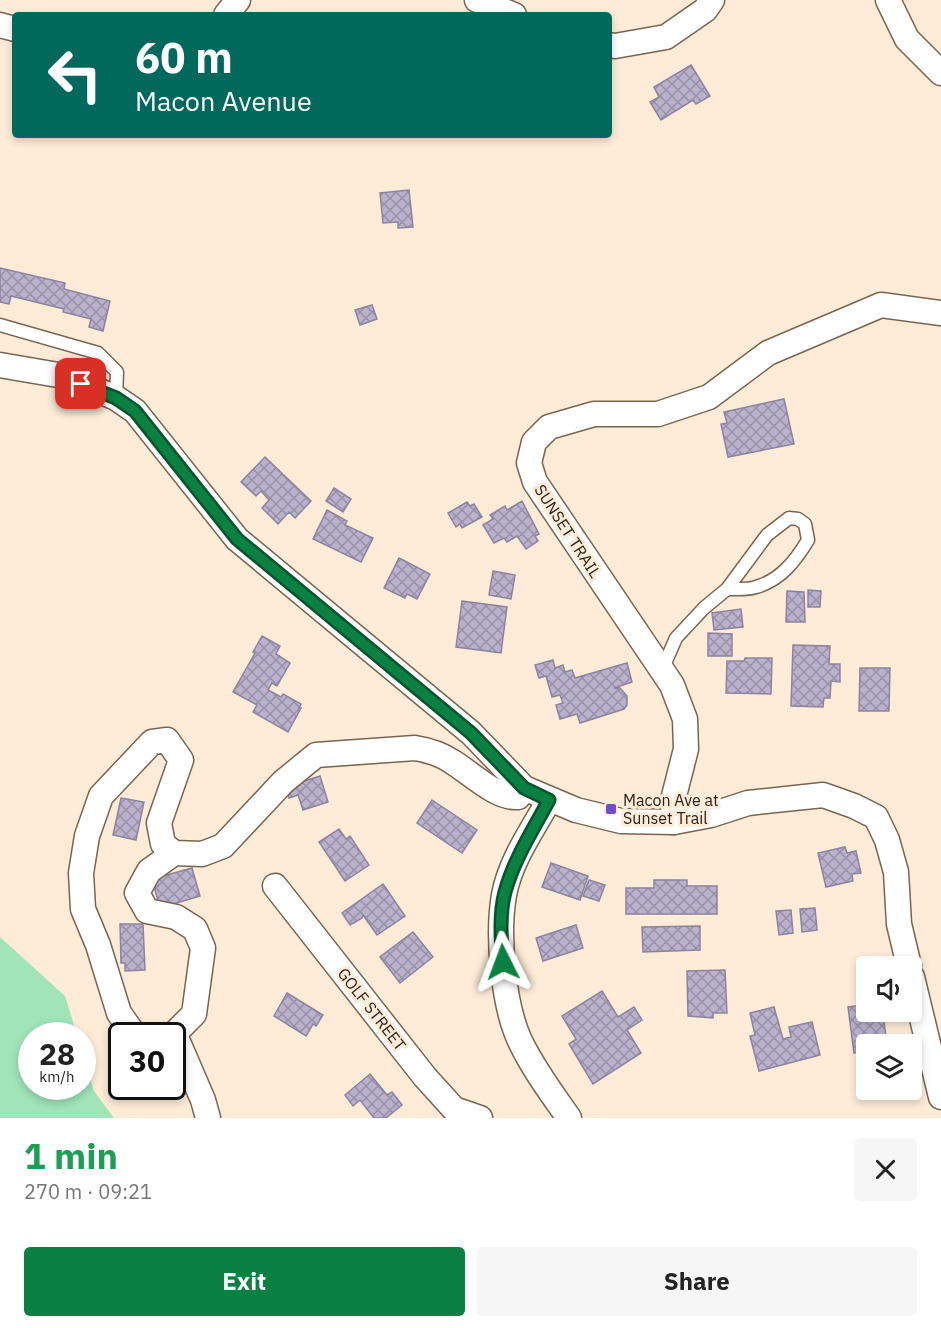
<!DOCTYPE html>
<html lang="en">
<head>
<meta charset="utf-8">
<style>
	body { margin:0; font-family:"IBM Plex Sans",sans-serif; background:#f6f6f6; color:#222; height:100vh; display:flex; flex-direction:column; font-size:22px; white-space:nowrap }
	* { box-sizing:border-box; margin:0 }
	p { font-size:20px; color:#767676 }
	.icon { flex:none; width:33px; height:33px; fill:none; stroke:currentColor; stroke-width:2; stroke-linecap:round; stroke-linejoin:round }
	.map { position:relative; height:1118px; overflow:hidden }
	.details { display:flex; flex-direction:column; background:#fff; flex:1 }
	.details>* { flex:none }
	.guide { position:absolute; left:12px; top:12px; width:600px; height:126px; border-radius:6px; box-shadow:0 3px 9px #0003; background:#00695c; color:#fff; overflow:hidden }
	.fabs { position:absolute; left:856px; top:956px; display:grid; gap:12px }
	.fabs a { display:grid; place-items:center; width:66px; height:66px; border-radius:6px; background:#fff; box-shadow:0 3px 9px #0003; font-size:30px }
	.speed { position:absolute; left:18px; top:1022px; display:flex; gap:12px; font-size:30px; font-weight:700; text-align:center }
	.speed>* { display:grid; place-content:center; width:78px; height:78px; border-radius:50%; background:#fff; box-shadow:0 3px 9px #0003; line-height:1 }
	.speed small { font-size:15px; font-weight:400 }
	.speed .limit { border:3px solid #111; border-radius:9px; background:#fff; color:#111 }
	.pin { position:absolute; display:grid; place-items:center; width:51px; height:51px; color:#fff; margin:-26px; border-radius:12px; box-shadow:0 3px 9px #0006 }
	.me { position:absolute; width:66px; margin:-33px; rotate:357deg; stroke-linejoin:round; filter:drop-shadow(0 0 4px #0008) }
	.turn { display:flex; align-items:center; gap:21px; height:126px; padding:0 24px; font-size:27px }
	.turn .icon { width:78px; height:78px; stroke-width:2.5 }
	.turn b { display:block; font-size:42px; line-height:51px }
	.round { display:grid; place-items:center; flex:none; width:63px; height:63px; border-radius:6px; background:#f6f6f6 }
	.overview { display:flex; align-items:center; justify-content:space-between; height:102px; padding:0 24px }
	h1 { font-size:36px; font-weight:700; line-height:45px; color:#1e9e55 }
	.cta { display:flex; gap:12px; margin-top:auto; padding:12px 24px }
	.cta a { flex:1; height:69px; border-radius:6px; background:#0b8043; color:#fff; font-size:24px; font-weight:700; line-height:69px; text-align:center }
	.cta a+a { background:#f6f6f6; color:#222 }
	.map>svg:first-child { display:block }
	.green { fill:#a0e4b8 }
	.building { fill:url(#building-cross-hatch); stroke:#8c849e; stroke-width:1.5 }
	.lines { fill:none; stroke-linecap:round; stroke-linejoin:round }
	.service-casing { stroke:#786551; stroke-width:15 }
	.minor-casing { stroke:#786551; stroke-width:27 }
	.service { stroke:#fff; stroke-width:12 }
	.minor { stroke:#fff; stroke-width:24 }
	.route-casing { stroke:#07532c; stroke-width:15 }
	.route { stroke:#0b8043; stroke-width:10 }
	.poi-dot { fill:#6f4ec7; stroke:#feecd9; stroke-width:2 }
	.labels { text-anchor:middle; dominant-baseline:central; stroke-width:6; stroke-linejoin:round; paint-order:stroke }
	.street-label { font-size:16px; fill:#2a2219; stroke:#feecd9 }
	.poi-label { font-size:16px; fill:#2a2219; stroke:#feecd9; text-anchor:start }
</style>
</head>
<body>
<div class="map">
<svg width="941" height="1118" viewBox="0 0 941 1118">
	<defs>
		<pattern id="building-cross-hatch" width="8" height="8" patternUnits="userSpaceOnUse" patternTransform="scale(1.5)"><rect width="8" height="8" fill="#bab1cd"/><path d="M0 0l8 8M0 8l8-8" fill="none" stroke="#9790a6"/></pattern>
	</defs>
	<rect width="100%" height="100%" fill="#feecd9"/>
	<path class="green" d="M0,937L65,996L77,1035H32V1086H82L83,1054L94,1091L114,1118H0Z"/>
	<g class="building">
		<path d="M691,65L710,96L696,104L693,100L661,120L650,102L659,97L654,87Z"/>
		<path d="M409,190L413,227L398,228V222L383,223L380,193Z"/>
		<path d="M0,268L65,283L64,289L110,301L103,331L89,327L91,319L63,312L64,309L11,296L9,304L0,302Z"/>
		<path d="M372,305L377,319L360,325L355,310Z"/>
		<path d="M784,399L794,444L728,457L721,424L727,423L724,412Z"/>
		<path d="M265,457L311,501L295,518L289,512L278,524L262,508L269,500L261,491L256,496L241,482Z"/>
		<path d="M334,488L351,499L343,512L326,501Z"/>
		<path d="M522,501L539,534L535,536L538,541L526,549L517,536L507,542L504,538L494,543L483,525L493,519L490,515L505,506L507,510Z"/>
		<path d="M467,502L470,506L474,504L482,517L462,528L460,524L456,527L448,513Z"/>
		<path d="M327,510L347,521L345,525L373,538L361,562L313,539Z"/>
		<path d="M399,558L430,574L417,599L407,594L405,598L384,588Z"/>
		<path d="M493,571L515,575L511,599L489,595Z"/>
		<path d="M808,590L821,591L820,607H808Z"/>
		<path d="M787,591L804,592L805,622H786Z"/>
		<path d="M462,601L507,607L501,653L456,647Z"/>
		<path d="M741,609L743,627L714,630L712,613Z"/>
		<path d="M708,633L732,634V656H708Z"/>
		<path d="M262,636L280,646L276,654L290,663L277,686L272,683L268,690L281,697L283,694L301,704L299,708H301L288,732L253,712L257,705L233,692L255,653L253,652Z"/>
		<path d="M793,645L830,646L829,664H840V682L831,681L830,698H824L823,707L791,706Z"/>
		<path d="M745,658H772L771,694L726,693L727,661H744Z"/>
		<path d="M553,660L555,668L563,665L565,672L572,670L575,678L627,663L632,682L614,688H620L627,696V705L624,709L580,723L577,714L560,719L556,705L563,703L560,695L552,697L546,676L539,678L535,665Z"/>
		<path d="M860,668H890L889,711H859Z"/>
		<path d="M320,776L328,802L303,810L298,795L289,798L286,787Z"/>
		<path d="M121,798L144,802L136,840L113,835Z"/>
		<path d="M432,800L477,830L462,853L417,823Z"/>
		<path d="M339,829L346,839L350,836L369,865L345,881L319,842Z"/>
		<path d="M845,847L847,853L856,851L861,873L852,874L853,881L826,887L818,853Z"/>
		<path d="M551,863L588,876L580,900L542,887Z"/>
		<path d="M192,868L200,896L160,908L152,879Z"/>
		<path d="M589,880L605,885L599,901L583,896Z"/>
		<path d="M654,880H687V886H717V914H626V888H654Z"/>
		<path d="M383,884L405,916L377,935L363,915L362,918L350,925L342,913Z"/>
		<path d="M815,908L817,930L802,932L800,909Z"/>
		<path d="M791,910L793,933L779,935L776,911Z"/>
		<path d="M120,924H143L145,970L125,971V963H121Z"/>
		<path d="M576,925L583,948L543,961L536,938Z"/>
		<path d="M700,926V950L643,952L642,927Z"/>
		<path d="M413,932L433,957L400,983L380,957Z"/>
		<path d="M725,970L727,1013H713V1018L688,1016L687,971Z"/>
		<path d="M602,991L618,1017L634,1007L642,1020L627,1030L641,1053L593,1084L569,1044L576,1039L562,1016Z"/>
		<path d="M287,993L323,1015L316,1026L313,1024L306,1036L274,1016Z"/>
		<path d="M863,1005L865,1017L883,1015L887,1044H867V1051L854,1053L848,1007Z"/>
		<path d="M774,1007L783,1039L791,1037L789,1027L812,1022L820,1055L759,1071L750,1036L755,1035L750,1013Z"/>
		<path d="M370,1074L387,1095L392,1092L402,1105L386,1118H374L360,1100L353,1106L345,1095Z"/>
	</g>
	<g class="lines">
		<defs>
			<g id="service">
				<path d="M0,325L98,353L117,372L116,398"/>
				<path d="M662,670L676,638L704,608L727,589L767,535L789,518L798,519L805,524L808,540C796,560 781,580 756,587C748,590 736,589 727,589"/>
			</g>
			<g id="minor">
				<path d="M477,0L514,15"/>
				<path d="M888,0L907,39L941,73"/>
				<path d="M226,15L238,0"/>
				<path d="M0,25L15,29"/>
				<path d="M609,45L615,46L666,37L705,10L712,0"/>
				<path d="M0,365L64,376L116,398L135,411L237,539L471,733L524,788L576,810L621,821L674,822L711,815L748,803L823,795L854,806L876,817L887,840L896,872L899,924L909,966"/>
				<path d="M549,800C533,829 510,861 504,895C497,936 503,1008 522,1045C535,1071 552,1094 569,1118"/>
				<path d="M674,822L673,800L686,749L685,719L672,685L535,482L529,463L534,442L549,427L594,414H658L709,397L768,353L881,305L941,313"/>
				<path d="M275,886L425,1077L454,1109L480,1118"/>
				<path d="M912,977L941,1097"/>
				<path d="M137,1035L133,1033L119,1013L98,945L83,909L81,873L87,836L101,796L152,742L167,740L181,760L159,823L163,844L174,853L202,854L223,846L283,782L316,755L415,748C427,750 441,754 451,761C470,772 496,799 518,797L524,788"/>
				<path d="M175,1035L203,1100L208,1118"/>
				<path d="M172,1036L194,1014L203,948L195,929L176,917L147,911L137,893L149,871L174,853"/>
			</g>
		</defs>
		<use href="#service" class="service-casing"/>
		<use href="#minor" class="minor-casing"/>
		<use href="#service" class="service"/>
		<use href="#minor" class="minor"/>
	</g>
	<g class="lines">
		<defs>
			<path id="route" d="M81,384L116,398L135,411L237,539L471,733L524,788L549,800C533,830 514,859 505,892C499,914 501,940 503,962"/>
		</defs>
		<use href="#route" class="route-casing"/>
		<use href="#route" class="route"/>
	</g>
	<rect class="poi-dot" x="605" y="803" width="12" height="12" rx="3"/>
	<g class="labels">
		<g class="street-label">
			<text transform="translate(568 531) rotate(57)">SUNSET TRAIL</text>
			<text transform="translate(372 1009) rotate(52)">GOLF STREET</text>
		</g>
		<g class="poi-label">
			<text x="623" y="800">Macon Ave at<tspan x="623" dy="18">Sunset Trail</tspan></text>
		</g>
	</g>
</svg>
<div class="fabs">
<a><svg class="icon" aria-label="sound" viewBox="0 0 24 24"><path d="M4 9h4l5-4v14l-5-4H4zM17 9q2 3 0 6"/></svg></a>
<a><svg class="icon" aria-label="layers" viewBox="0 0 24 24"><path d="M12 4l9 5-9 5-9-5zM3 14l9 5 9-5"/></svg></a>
</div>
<div class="speed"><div>28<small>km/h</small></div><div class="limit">30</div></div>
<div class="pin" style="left:81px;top:384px;background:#d93025"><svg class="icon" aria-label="arrive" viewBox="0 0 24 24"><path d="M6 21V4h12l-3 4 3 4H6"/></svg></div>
<svg class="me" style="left:503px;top:962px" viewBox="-20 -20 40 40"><path d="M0-17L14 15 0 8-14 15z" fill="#0b8043" stroke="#fff" stroke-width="4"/></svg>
<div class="guide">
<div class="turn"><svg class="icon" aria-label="left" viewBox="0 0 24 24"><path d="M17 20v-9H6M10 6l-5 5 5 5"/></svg><div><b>60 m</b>Macon Avenue</div></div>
</div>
</div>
<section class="details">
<div class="overview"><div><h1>1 min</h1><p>270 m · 09:21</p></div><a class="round"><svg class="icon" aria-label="close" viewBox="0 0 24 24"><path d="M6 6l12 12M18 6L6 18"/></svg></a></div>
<div class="cta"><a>Exit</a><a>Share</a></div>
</section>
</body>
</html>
